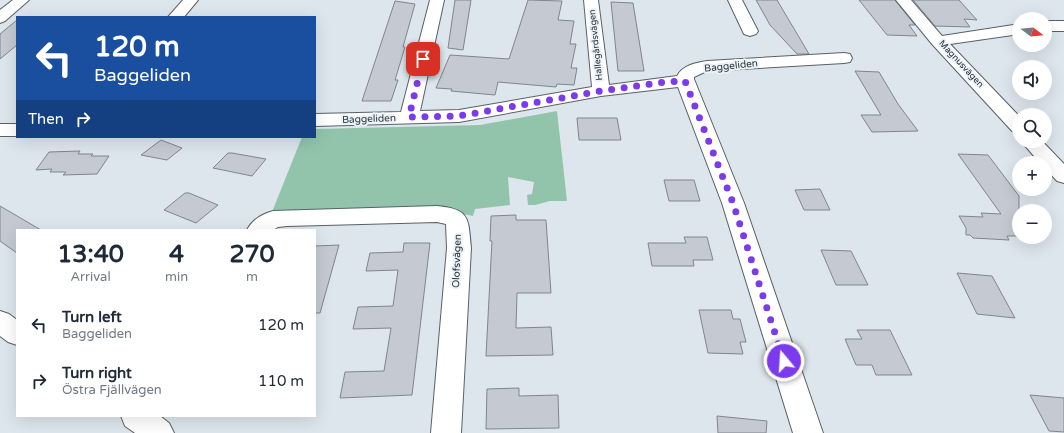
<!DOCTYPE html>
<html lang="en">
<head>
<meta charset="utf-8">
<style>
	body { margin:0; font-family:"Varela Round",sans-serif; background:#f6f6f7; color:#1f2937; height:100vh; display:flex; flex-direction:column; font-size:15px; white-space:nowrap }
	* { box-sizing:border-box; margin:0 }
	p { font-size:13px; color:#747a83 }
	.icon { flex:none; width:22px; height:22px; fill:none; stroke:currentColor; stroke-width:2; stroke-linecap:round; stroke-linejoin:round }
	.map { position:relative; flex:1; overflow:hidden }
	.details { position:absolute; left:16px; top:229px; width:300px; height:188px; display:flex; flex-direction:column; background:#fff; border-radius:0px; box-shadow:0 4px 16px #0002 }
	.details>* { flex:none }
	.banner { position:absolute; left:16px; top:16px; width:300px; height:122px; border-radius:0px; box-shadow:0 4px 16px #0002; background:#1a4fa0; color:#fff; overflow:hidden }
	.needle { width:26px; rotate:106deg }
	.buttons { position:absolute; left:1012px; top:12px; display:grid; gap:8px }
	.buttons a { display:grid; place-items:center; width:40px; height:40px; border-radius:50%; background:#fff; box-shadow:0 4px 16px #0002; font-size:20px }
	.pin { position:absolute; display:grid; place-items:center; width:34px; height:34px; color:#fff; margin:-17px; border-radius:8px; box-shadow:0 2px 6px #0006 }
	.me { position:absolute; width:44px; margin:-22px; rotate:342deg; stroke-linejoin:round; filter:drop-shadow(0 0 3px #0008) }
	.turn { display:flex; align-items:center; gap:14px; height:84px; padding:0 12px; font-size:18px }
	.turn .icon { width:52px; height:52px; stroke-width:2.5 }
	.turn b { display:block; font-size:28px; line-height:34px }
	.then { display:flex; align-items:center; height:38px; padding:0 12px; background:#0003; gap:8px; font-size:15px }
	.eta { display:flex; justify-content:space-evenly; align-items:center; height:68px; text-align:center }
	.eta b { font-size:24px; font-weight:700; line-height:28px }
	ul { padding:0; list-style:none }
	li { display:flex; align-items:center; gap:12px; height:56px; padding:0 12px }
	li div { flex:1 }
	li b { display:block; font-size:15px }
	li em { font-style:normal }
	.map>svg:first-child { display:block }
	.green { fill:#92c4ac }
	.building { fill:#c5c9d2; stroke:#81858d }
	.lines { fill:none; stroke-linecap:round; stroke-linejoin:round }
	.minor-casing { stroke:#586166; stroke-width:2 }
	.minor { fill:#fff; fill-rule:evenodd }
	.route { stroke:#7c3aed; stroke-width:7; stroke-dasharray:0 12.6 }
	.labels { text-anchor:middle; dominant-baseline:central; stroke-width:4; stroke-linejoin:round; paint-order:stroke }
	.far-street-label { font-size:9px; fill:#2d3133; stroke:#e9f3f9 }
	.street-label { font-size:10px; fill:#2d3133; stroke:#e9f3f9 }
</style>
</head>
<body>
<div class="map">
<svg width="1064" height="433" viewBox="0 0 1064 433">
	<rect width="100%" height="100%" fill="#dce6ec"/>
	<path class="green" d="M557,111L567,201H550L535,205H528L527,195L532,194L534,182L508,177L510,205L475,209L473,216L459,213L452,208L270,217L302,137H315V129L480,125Z"/>
	<g class="building">
		<path d="M455,0H471L463,50L448,48Z"/>
		<path d="M528,0L562,1L558,20L574,21L570,44H576L571,68H577L574,85L557,84L556,87L498,82L495,95L451,91L452,89L436,88L450,55L509,59Z"/>
		<path d="M756,0H777L809,54H797L770,25Z"/>
		<path d="M859,0H895L915,25H909L917,36L887,35Z"/>
		<path d="M913,0H959L977,20L964,19L970,27L935,26Z"/>
		<path d="M395,1L415,4L403,47H405L395,80H398L391,101H362Z"/>
		<path d="M611,2L633,3L644,71H618Z"/>
		<path d="M17,20V45L0,59V34Z"/>
		<path d="M855,71L879,72L898,104L918,131L872,132L861,115H881Z"/>
		<path d="M577,118H617L621,140H579Z"/>
		<path d="M161,140L182,148L167,160L141,155Z"/>
		<path d="M80,151L78,154H93L91,156H109L97,174L63,175L66,172H50L52,169L36,170L49,152Z"/>
		<path d="M228,153H232L266,159L252,176L213,168Z"/>
		<path d="M958,154L988,155L1019,196V239L1017,236H1007L1009,240L973,238L970,235H966V228L959,216L983,217L981,213L1001,214Z"/>
		<path d="M664,180H694L700,201H669Z"/>
		<path d="M820,189L830,210H804L795,190Z"/>
		<path d="M185,193H189L218,205L196,223L164,210Z"/>
		<path d="M0,206L41,230H17V253L0,241Z"/>
		<path d="M516,215V220H546L551,293H517L516,328L551,327L553,355L486,356L492,241H490L491,216Z"/>
		<path d="M684,237H707L713,260H693L694,266H652L648,243H686Z"/>
		<path d="M404,243H430L412,395L340,398L345,372L384,371L391,328L353,329L358,307L393,306L398,270L366,271L370,253L403,252Z"/>
		<path d="M339,245L320,313H315V246Z"/>
		<path d="M821,250L851,251L868,285H836Z"/>
		<path d="M957,273L992,276L1015,318L977,314Z"/>
		<path d="M699,310H731L733,319H740L746,342H740L743,354L708,353Z"/>
		<path d="M857,330H890L912,375H876L872,365H856L845,339H862Z"/>
		<path d="M519,388V396L558,395L559,428L486,429L487,389Z"/>
		<path d="M1030,395L1064,398V432L1049,431Z"/>
		<path d="M717,416L767,421L766,433H718Z"/>
	</g>
	<g class="lines">
		<defs>
			<g id="minor">
				<path d="M13,0H29L5,21L0,23V10Z"/>
				<path d="M183,0H198L184,17H168Z"/>
				<path d="M430,0H444L420,111L459,110L592,87L584,0H598L609,85L677,76C683,65 695,63 707,61L844,53L850,54L852,58L850,62L844,63L707,71L694,77V79L744,203L823,433H793L722,203L678,87L601,96L459,122L315,126V114L401,112Z"/>
				<path d="M728,0H742L758,31L756,34L750,36L744,34Z"/>
				<path d="M896,0H911L942,36L1019,24V34L950,44L1019,116V133L1012,131L932,44Z"/>
				<rect x="1045" y="21" width="19" height="10"/>
				<rect x="0" y="124" width="17" height="12"/>
				<path d="M1021,141H1042L1064,164V183L1057,181L1045,168V163H1040Z"/>
				<path d="M437,206C471,209 468,219 471,248L461,433H431L447,248L446,224L437,222L287,226L278,227L273,230H247C252,220 262,214 273,211Z"/>
				<path d="M0,311L9,314L17,320V345L8,342L0,336Z"/>
				<path d="M121,416H160L169,423L174,433H135L125,426Z"/>
			</g>
		</defs>
		<use href="#minor" class="minor-casing"/>
		<use href="#minor" class="minor"/>
	</g>
	<g class="lines">
		<path class="route" d="M423,59L409,117L459,116L601,91L666,82L685,81L733,203L784,361"/>
	</g>
	<g class="labels">
		<g class="far-street-label">
			<text transform="translate(596 45) rotate(-96)">Hallegårdsvägen</text>
			<text transform="translate(961 64) rotate(47)">Magnusvägen</text>
		</g>
		<g class="street-label">
			<text transform="translate(731 66) rotate(-6)">Baggeliden</text>
			<text transform="translate(369 119) rotate(-2)">Baggeliden</text>
			<text transform="translate(457 261) rotate(-88)">Olofsvägen</text>
		</g>
	</g>
</svg>
<div class="buttons">
<a><svg class="needle" viewBox="-14 -14 28 28"><path d="M0-13l5 13h-10z" fill="#e53935"/><path d="M0 13l5-13h-10z" fill="#747a83"/></svg></a>
<a><svg class="icon" aria-label="sound" viewBox="0 0 24 24"><path d="M4 9h4l5-4v14l-5-4H4zM17 9q2 3 0 6"/></svg></a>
<a><svg class="icon" aria-label="search" viewBox="0 0 24 24"><circle cx="10" cy="10" r="6"/><path d="M15 15l6 6"/></svg></a>
<a>+</a>
<a>−</a>
</div>
<div class="pin" style="left:423px;top:59px;background:#d93025"><svg class="icon" aria-label="arrive" viewBox="0 0 24 24"><path d="M6 21V4h12l-3 4 3 4H6"/></svg></div>
<svg class="me" style="left:784px;top:361px" viewBox="-20 -20 40 40"><circle r="17" fill="#7c3aed" stroke="#fff" stroke-width="3"/><path d="M0-11L8 9 0 5-8 9z" fill="#fff"/></svg>
<div class="banner">
<div class="turn"><svg class="icon" aria-label="left" viewBox="0 0 24 24"><path d="M17 20v-9H6M10 6l-5 5 5 5"/></svg><div><b>120 m</b>Baggeliden</div></div>
<div class="then">Then<svg class="icon" aria-label="right" viewBox="0 0 24 24"><path d="M7 20v-9h11M14 6l5 5-5 5"/></svg></div>
</div>
<section class="details">
<div class="eta">
<div><b>13:40</b><p>Arrival</p></div>
<div><b>4</b><p>min</p></div>
<div><b>270</b><p>m</p></div>
</div>
<ul>
<li><svg class="icon" aria-label="left" viewBox="0 0 24 24"><path d="M17 20v-9H6M10 6l-5 5 5 5"/></svg><div><b>Turn left</b><p>Baggeliden</p></div><em>120 m</em></li>
<li><svg class="icon" aria-label="right" viewBox="0 0 24 24"><path d="M7 20v-9h11M14 6l5 5-5 5"/></svg><div><b>Turn right</b><p>Östra Fjällvägen</p></div><em>110 m</em></li>
</ul>
</section>
</div>
</body>
</html>
